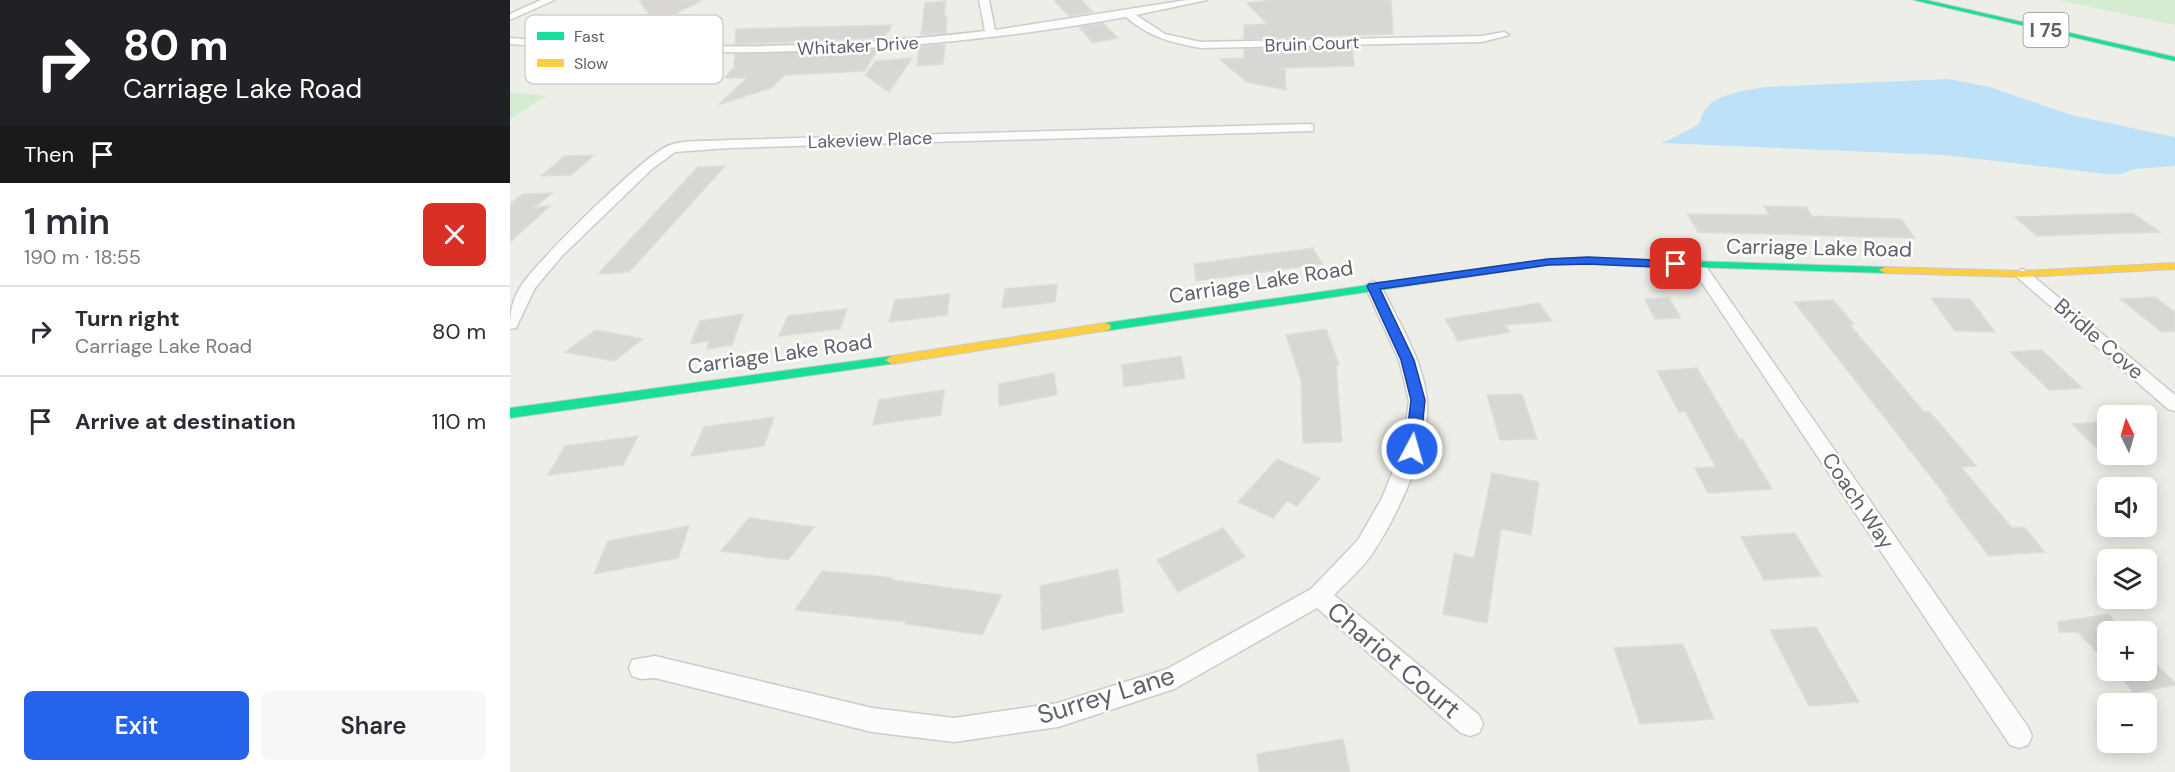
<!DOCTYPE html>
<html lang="en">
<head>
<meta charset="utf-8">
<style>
	body { margin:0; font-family:"DM Sans",sans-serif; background:#f7f7f7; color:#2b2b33; height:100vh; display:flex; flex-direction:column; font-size:22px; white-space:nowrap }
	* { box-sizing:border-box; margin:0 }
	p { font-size:20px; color:#7c7c81 }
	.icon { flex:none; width:33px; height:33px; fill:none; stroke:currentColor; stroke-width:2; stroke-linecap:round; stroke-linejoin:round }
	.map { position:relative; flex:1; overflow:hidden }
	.details { display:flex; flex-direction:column; background:#fff; width:510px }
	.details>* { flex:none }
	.hud { background:#202124; color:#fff; overflow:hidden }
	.needle { width:39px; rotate:355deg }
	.fabs { position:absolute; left:1587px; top:405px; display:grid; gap:12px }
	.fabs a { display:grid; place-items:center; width:60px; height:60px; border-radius:9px; background:#fff; box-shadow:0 3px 15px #0003; font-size:30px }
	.pin { position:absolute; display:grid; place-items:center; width:51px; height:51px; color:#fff; margin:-26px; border-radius:12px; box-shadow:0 3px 9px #0006 }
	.me { position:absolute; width:66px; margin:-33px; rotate:6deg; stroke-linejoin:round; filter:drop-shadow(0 0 4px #0008) }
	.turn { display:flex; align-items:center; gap:21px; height:126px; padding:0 24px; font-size:27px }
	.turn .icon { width:78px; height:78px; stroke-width:2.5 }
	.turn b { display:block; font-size:42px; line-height:51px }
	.then { display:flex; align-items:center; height:57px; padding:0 24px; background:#0003; gap:12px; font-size:22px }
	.round { display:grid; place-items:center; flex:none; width:63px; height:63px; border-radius:9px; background:#f7f7f7 }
	.headline { display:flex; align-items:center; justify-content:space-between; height:102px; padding:0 24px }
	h1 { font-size:36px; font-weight:600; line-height:45px }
	.action { display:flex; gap:12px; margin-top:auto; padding:12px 24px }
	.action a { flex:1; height:69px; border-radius:9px; background:#2563eb; color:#fff; font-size:24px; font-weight:600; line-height:69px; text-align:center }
	.action a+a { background:#f7f7f7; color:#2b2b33 }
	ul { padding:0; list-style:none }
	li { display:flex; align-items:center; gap:18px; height:90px; padding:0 24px; border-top:2px solid #e1e1e2 }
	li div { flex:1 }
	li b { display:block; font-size:22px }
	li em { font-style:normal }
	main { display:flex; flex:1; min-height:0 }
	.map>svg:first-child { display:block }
	.green { fill:#d5ecd3 }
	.water { fill:#bde1f8 }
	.building { fill:#d8d7d4; stroke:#deddd8; stroke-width:1.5 }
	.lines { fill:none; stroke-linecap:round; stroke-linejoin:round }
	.street-casing { stroke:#cbcccb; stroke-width:3 }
	.fast-casing { stroke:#c9cbca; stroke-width:2 }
	.slow-casing { stroke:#c9cbca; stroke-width:2 }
	.street { fill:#fcfcfc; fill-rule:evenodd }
	.fast { fill:#16e098; fill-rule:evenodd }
	.slow { fill:#ffcf43; fill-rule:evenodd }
	.route { fill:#2563eb; stroke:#184099; stroke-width:1.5 }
	.labels { text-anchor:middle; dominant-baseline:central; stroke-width:5; stroke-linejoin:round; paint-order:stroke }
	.far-street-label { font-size:18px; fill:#5d6268; stroke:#fff }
	.shield { fill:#fff; stroke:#8e9195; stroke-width:1.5 }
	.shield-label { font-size:20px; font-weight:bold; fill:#5d6268 }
	.street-label { font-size:21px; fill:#5d6268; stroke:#fff }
	.near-street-label { font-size:26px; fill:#5d6268; stroke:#fff }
	.key { fill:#fff; stroke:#ced0d2; stroke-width:1.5 }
	.key-label { font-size:16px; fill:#5d6268 }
</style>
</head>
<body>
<main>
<section class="details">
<div class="hud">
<div class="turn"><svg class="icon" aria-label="right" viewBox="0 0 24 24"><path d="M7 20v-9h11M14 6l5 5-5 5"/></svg><div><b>80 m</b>Carriage Lake Road</div></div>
<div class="then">Then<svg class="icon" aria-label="arrive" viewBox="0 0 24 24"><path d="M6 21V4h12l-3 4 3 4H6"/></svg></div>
</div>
<div class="headline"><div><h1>1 min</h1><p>190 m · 18:55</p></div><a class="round" style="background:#d93025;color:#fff"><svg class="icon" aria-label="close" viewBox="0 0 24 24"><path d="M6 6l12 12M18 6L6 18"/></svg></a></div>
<ul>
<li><svg class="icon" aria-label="right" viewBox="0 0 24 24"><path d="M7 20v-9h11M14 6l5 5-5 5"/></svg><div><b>Turn right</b><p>Carriage Lake Road</p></div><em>80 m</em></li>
<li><svg class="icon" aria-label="arrive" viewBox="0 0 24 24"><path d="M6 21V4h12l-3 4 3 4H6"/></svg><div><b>Arrive at destination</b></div><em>110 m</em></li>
</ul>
<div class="action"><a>Exit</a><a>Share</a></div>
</section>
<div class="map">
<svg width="1665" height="772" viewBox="0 0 1665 772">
	<rect width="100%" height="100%" fill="#eeeee9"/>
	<g class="green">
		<path d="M1547,0H1665V25Z"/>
		<path d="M0,92L36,96L0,119Z"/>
	</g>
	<path class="water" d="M1438,79L1480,87L1561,115L1665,137V166L1625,169L1611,174H1596L1434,155L1152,143L1181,129L1190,123C1194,94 1232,91 1256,87Z"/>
	<g class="building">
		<path d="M129,0H192L146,24Z"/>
		<path d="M544,0H571L583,12L559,16Z"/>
		<path d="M761,0H881L883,34L734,39V25L757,24L737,3Z"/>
		<path d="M436,1L434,16H437L436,33L411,35L415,3Z"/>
		<path d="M593,23L608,38L583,43L569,27Z"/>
		<path d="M382,25L374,38L225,44L226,29Z"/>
		<path d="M435,44L433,64L407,66L409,46Z"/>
		<path d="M842,47L844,66L770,68L775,70L776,90L737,82L709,59L734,58V49Z"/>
		<path d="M368,49L355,71L275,75L261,88L208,105L237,78H214L224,68L225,54Z"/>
		<path d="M402,58L379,92L355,75L366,61Z"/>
		<path d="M84,155L61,175L31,176L55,156Z"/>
		<path d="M215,166L119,272L88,274L188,167Z"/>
		<path d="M42,193L25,207L40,206L0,242V204L13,194Z"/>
		<path d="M1254,206L1296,207L1302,216L1391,219L1405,238L1188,232L1178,214L1259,215Z"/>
		<path d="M1623,213L1650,232L1527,236L1505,217Z"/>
		<path d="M803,248L812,264L686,281L684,264Z"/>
		<path d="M547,284L545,302L492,308L495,289Z"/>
		<path d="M440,294L437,315L379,322L385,300Z"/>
		<path d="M1645,297L1665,312V331L1652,332L1610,299Z"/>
		<path d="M1159,298L1171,318L1145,319L1135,299Z"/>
		<path d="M1421,298L1460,299L1485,332L1445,331Z"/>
		<path d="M1323,300L1344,324L1340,325L1414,412H1420L1466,466L1451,467L1502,528L1514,527L1535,552L1479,556L1436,500H1439L1284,302Z"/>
		<path d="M1029,303L1042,321L995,325L1000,332L948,341L935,319Z"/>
		<path d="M337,309L330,329L269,336L278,316Z"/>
		<path d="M233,314L222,345L197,349L199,341L180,344L190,321Z"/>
		<path d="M816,329L829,365H826L832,442L793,443L791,380L776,335Z"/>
		<path d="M86,330L133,339L104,361L55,352Z"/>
		<path d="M1532,350L1572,388L1539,390L1500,352Z"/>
		<path d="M671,356L675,378L614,387L612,365Z"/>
		<path d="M1187,368L1229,439H1232L1262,489L1198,493L1185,468L1206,467L1175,411L1169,412L1147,371Z"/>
		<path d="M544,373L547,395L489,406V384Z"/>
		<path d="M434,390L431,415L363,425L369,400Z"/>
		<path d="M1012,394L1027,439L990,440L977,395Z"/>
		<path d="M264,417L254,446L181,456L194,427Z"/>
		<path d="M1598,422V459L1562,424Z"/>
		<path d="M128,436L113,465L38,475L55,446Z"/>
		<path d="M767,459L810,478L787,506L777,501L763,518L728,502Z"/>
		<path d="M982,473L1029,482L1021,535L991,529L977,623L933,614L944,554L964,558Z"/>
		<path d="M239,518L304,527L278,560L211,551Z"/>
		<path d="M179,526L168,558L84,574L98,541Z"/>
		<path d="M713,528L735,557L668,592L647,560Z"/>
		<path d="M1285,533L1311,576L1254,580L1231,537Z"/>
		<path d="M608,569L613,612L532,630L530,586Z"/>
		<path d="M312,571L383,578L382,580L492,595L472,635L395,624L396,622L285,610Z"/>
		<path d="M1598,614L1615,632H1598V664L1568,632H1549L1548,622Z"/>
		<path d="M1306,627L1349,702L1299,706L1260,630Z"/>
		<path d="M1173,644L1204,719L1130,724L1104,648Z"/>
		<path d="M1636,654L1665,683V685L1624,693L1604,670H1636Z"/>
		<path d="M833,739L840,772H749L747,754Z"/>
	</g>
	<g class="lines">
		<defs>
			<g id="street">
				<path d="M31,0H44L0,20V14Z"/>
				<path d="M469,0H479L485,30L677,0H697L626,15L655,34L691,42L972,36L994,32L999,35L972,42L691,48C662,43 639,37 616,17C413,54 207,60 0,44V38C159,50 317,50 475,31Z"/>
				<path d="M799,124L803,125V131L219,148L165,152L142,169L52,256L25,288L6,328L0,329C0,312 2,300 11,286C26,262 137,152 160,145C177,139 201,142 219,140Z"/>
				<path d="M1188,260L1193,262L1518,727L1522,736L1518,745L1509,748L1500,745L1180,265Z"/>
				<path d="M1512,269L1517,271L1665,395V411L1658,409L1507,277L1504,274Z"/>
				<path d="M863,281L871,286C888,321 914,361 917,401C921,445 888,514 864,551C854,567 837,581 824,595L969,715L973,724L969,733L960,736L951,733L807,608L664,689L548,727L444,742L362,732L145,678L131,679L122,676L119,668L122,660L145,656L362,708L444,718L548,703L657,669L801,589L848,540L872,498L892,449L899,401L889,360L855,286Z"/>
			</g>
			<g id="fast">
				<path d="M1404,0H1416L1665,57V61Z"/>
				<path d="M1078,258L1375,267L1381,270L1375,273L1078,264L1038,265L595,331L589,327L595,323L1038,259Z"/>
				<path d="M382,356L387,357L389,360L387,363L0,418V408Z"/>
			</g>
			<g id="slow">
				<path d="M1665,263V269L1512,277L1375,273L1369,270L1375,267L1512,271Z"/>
				<path d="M595,323L599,324L601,327L599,330L382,364L375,360L382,356Z"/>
			</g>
		</defs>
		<use href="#street" class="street-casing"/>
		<use href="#fast" class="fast-casing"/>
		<use href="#slow" class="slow-casing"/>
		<use href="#street" class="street"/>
		<use href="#fast" class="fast"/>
		<use href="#slow" class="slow"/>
	</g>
	<path class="route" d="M1078,257L1166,261L1172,264L1166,268L1078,264L1038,265L870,289L904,360L915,400L910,449L907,453H897L895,449L901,400L891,360L857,286L859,284L1038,259Z"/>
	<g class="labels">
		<g class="far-street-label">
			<text transform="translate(802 44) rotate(-2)">Bruin Court</text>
			<text transform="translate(348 46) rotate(-3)">Whitaker Drive</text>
			<text transform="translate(360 140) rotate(-2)">Lakeview Place</text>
		</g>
		<rect class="shield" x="1513.5" y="13" width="45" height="34" rx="4.5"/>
		<g class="shield-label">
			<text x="1536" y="30">I 75</text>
		</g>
		<g class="street-label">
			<text transform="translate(1309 248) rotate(1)">Carriage Lake Road</text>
			<text transform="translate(751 282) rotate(-9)">Carriage Lake Road</text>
			<text transform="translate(1589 339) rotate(41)">Bridle Cove</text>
			<text transform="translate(270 354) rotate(-8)">Carriage Lake Road</text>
			<text transform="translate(1348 501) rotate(56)">Coach Way</text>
		</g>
		<g class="near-street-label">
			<text transform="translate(884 660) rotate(40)">Chariot Court</text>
			<text transform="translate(596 695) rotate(-17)">Surrey Lane</text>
		</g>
	</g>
	<rect x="15" y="15" width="198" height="69" rx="9" class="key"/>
	<rect x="27" y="32" width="27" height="8" fill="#16e098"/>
	<rect x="27" y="59" width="27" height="8" fill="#ffcf43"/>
	<g class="key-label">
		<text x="64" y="42">Fast</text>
		<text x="64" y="69">Slow</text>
	</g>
</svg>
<div class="fabs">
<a><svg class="needle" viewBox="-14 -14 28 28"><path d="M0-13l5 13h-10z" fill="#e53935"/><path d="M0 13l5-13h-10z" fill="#7c7c81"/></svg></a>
<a><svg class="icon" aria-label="sound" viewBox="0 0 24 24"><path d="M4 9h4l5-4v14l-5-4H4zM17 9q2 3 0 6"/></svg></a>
<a><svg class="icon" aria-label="layers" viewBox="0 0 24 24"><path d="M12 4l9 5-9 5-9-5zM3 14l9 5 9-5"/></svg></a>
<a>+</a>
<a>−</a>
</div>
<div class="pin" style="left:1166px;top:264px;background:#d93025"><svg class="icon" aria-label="arrive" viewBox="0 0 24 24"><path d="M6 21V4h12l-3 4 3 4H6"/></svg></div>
<svg class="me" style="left:902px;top:449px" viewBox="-20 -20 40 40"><circle r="17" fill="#2563eb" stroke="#fff" stroke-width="3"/><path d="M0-11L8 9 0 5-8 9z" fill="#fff"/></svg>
</div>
</main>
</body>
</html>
